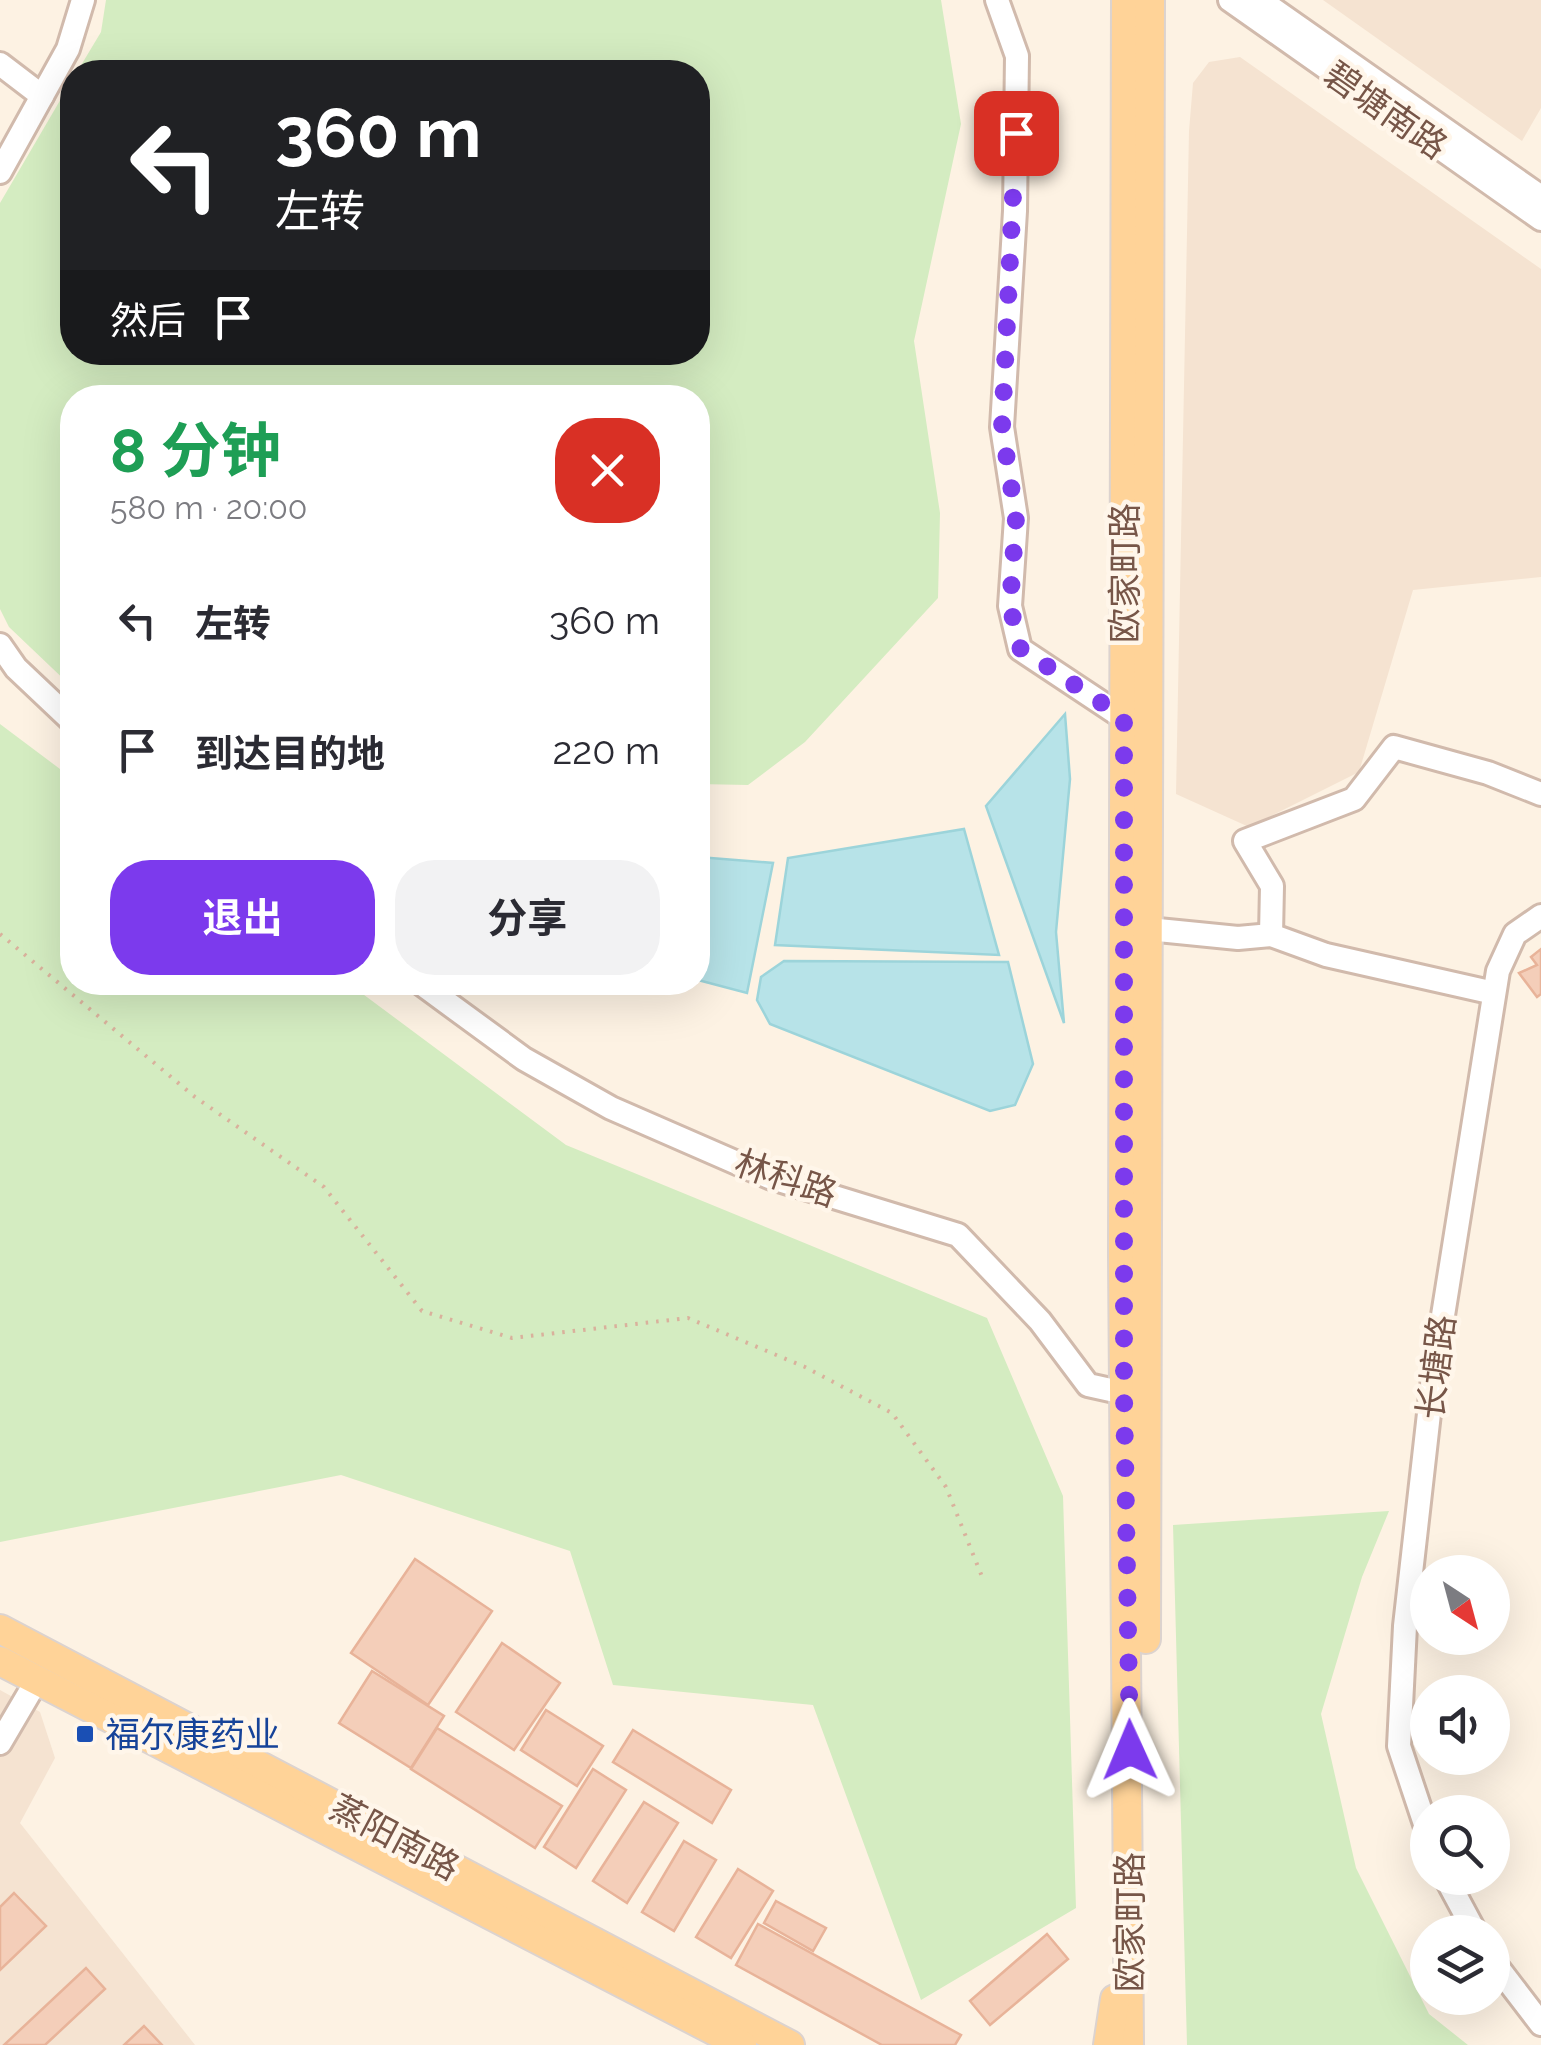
<!DOCTYPE html>
<html lang="zh">
<head>
<meta charset="utf-8">
<style>
	body { margin:0; font-family:Raleway,"Noto Sans SC",sans-serif; background:#f2f2f3; color:#2b2b33; height:100vh; display:flex; flex-direction:column; font-size:38px; white-space:nowrap }
	* { box-sizing:border-box; margin:0 }
	p { font-size:32px; color:#7c7c81 }
	.icon { flex:none; width:55px; height:55px; fill:none; stroke:currentColor; stroke-width:2; stroke-linecap:round; stroke-linejoin:round }
	.map { position:relative; flex:1; overflow:hidden }
	.panel { position:absolute; left:60px; top:385px; width:650px; height:610px; display:flex; flex-direction:column; background:#fff; border-radius:40px; box-shadow:0 10px 40px #0002 }
	.panel>* { flex:none }
	.guide { position:absolute; left:60px; top:60px; width:650px; height:305px; border-radius:40px; box-shadow:0 10px 40px #0002; background:#202124; color:#fff; overflow:hidden }
	.needle { width:65px; rotate:144deg }
	.controls { position:absolute; left:1410px; top:1555px; display:grid; gap:20px }
	.controls a { display:grid; place-items:center; width:100px; height:100px; border-radius:50%; background:#fff; box-shadow:0 10px 40px #0002; font-size:50px }
	.pin { position:absolute; display:grid; place-items:center; width:85px; height:85px; color:#fff; margin:-42px; border-radius:20px; box-shadow:0 5px 15px #0006 }
	.me { position:absolute; width:110px; margin:-55px; rotate:359deg; stroke-linejoin:round; filter:drop-shadow(0 0 8px #0008) }
	.turn { display:flex; align-items:center; gap:35px; height:210px; padding:0 50px; font-size:45px }
	.turn .icon { width:130px; height:130px; stroke-width:2.5 }
	.turn b { display:block; font-size:70px; line-height:85px }
	.then { display:flex; align-items:center; height:95px; padding:0 50px; background:#0003; gap:20px; font-size:38px }
	.round { display:grid; place-items:center; flex:none; width:105px; height:105px; border-radius:40px; background:#f2f2f3 }
	.headline { display:flex; align-items:center; justify-content:space-between; height:170px; padding:0 50px }
	h1 { font-size:60px; font-weight:700; line-height:75px; color:#1e9e55 }
	.primary-button { display:flex; gap:20px; margin-top:auto; padding:20px 50px }
	.primary-button a { flex:1; height:115px; border-radius:40px; background:#7c3aed; color:#fff; font-size:40px; font-weight:700; line-height:115px; text-align:center }
	.primary-button a+a { background:#f2f2f3; color:#2b2b33 }
	ul { padding:0; list-style:none }
	li { display:flex; align-items:center; gap:30px; height:130px; padding:0 50px }
	li div { flex:1 }
	li b { display:block; font-size:38px }
	li em { font-style:normal }
	.map>svg:first-child { display:block }
	.residential { fill:#f5e3d1 }
	.green { fill:#d4ecc1 }
	.water { fill:#b7e3e8; stroke:#9cd4da; stroke-width:2.5 }
	.building { fill:#f4ceb9; stroke:#e8b399; stroke-width:2.5 }
	.lines { fill:none; stroke-linecap:round; stroke-linejoin:round }
	.minor-casing { stroke:#d1baac; stroke-width:28 }
	.major-casing { stroke:#dcd3cf; stroke-width:32 }
	.path { stroke:#d9b19c; stroke-width:4; stroke-dasharray:2.5 8; stroke-linecap:butt }
	.minor { stroke:#fff; stroke-width:22 }
	.major { stroke:#ffd398; stroke-width:28 }
	.route { stroke:#7c3aed; stroke-width:18; stroke-dasharray:0 32.4 }
	.transit-dot { fill:#1a4fb4; stroke:#fff6ea; stroke-width:4 }
	.labels { text-anchor:middle; dominant-baseline:central; stroke-width:9; stroke-linejoin:round; paint-order:stroke }
	.street-label { font-size:35px; fill:#775648; stroke:#fff6ea }
	.transit-label { font-size:35px; fill:#164399; stroke:#fff6ea; text-anchor:start }
</style>
</head>
<body>
<div class="map">
<svg width="1541" height="2045" viewBox="0 0 1541 2045">
	<rect width="100%" height="100%" fill="#fdf2e3"/>
	<g class="residential">
		<path d="M1323,0H1541V108L1522,141Z"/>
		<path d="M1240,57L1541,269V577L1413,590L1359,772L1249,827L1176,794L1189,131L1193,83L1209,62Z"/>
		<path d="M0,1690L40,1712L55,1758L20,1823L195,2045H0Z"/>
	</g>
	<g class="green">
		<path d="M106,0H941L961,124L914,341L940,513L938,598L805,742L748,785L698,784V398H72V687L9,627L0,609V203L72,80V352H698V72H77L101,32Z"/>
		<path d="M0,724L72,778V982L348,983L566,1145L987,1318L1063,1496L1076,1908L921,2000L813,1705L613,1685L570,1551L341,1475L0,1542Z"/>
		<path d="M1389,1511L1362,1577L1321,1714L1356,1868L1429,2014L1468,2045H1187L1173,1525Z"/>
	</g>
	<g class="water">
		<path d="M1065,714L1070,779L1056,932L1064,1023L986,806Z"/>
		<path d="M964,829L999,955L775,945L788,858Z"/>
		<path d="M698,857L773,863L747,993L698,980Z"/>
		<path d="M784,961L1008,962L1033,1064L1015,1105L990,1111L770,1024L757,1000L761,977Z"/>
	</g>
	<g class="building">
		<path d="M1541,949V994L1537,997L1519,973L1537,965L1531,957Z"/>
		<path d="M415,1559L492,1611L428,1705L351,1653Z"/>
		<path d="M502,1643L560,1683L514,1750L456,1712Z"/>
		<path d="M372,1671L444,1716L411,1768L339,1723Z"/>
		<path d="M546,1710L603,1746L577,1786L521,1750Z"/>
		<path d="M437,1728L562,1806L535,1848L411,1769Z"/>
		<path d="M633,1730L731,1790L712,1823L613,1762Z"/>
		<path d="M593,1769L626,1790L576,1868L544,1847Z"/>
		<path d="M644,1802L678,1823L627,1903L593,1881Z"/>
		<path d="M684,1841L716,1860L674,1931L642,1912Z"/>
		<path d="M738,1869L773,1891L731,1958L696,1937Z"/>
		<path d="M14,1893L46,1926L0,1970V1907Z"/>
		<path d="M776,1901L826,1928L813,1951L764,1923Z"/>
		<path d="M758,1924L961,2035L955,2045H882L736,1965Z"/>
		<path d="M1047,1934L1068,1959L990,2025L970,2001Z"/>
		<path d="M86,1968L105,1989L45,2045H4Z"/>
		<path d="M144,2026L162,2045H124Z"/>
	</g>
	<g class="lines">
		<defs>
			<g id="minor">
				<path d="M997,0L1017,56L1015,211L1002,427L1016,518L1010,606L1020,649L1124,718"/>
				<path d="M1230,0L1541,219"/>
				<path d="M1260,0L1541,197"/>
				<path d="M0,64L42,96"/>
				<path d="M0,172L68,49L83,0"/>
				<path d="M0,645L16,668L72,721"/>
				<path d="M1148,929L1238,938L1271,935L1326,955L1494,993"/>
				<path d="M1271,935L1272,886L1245,841L1354,799L1394,747L1488,773L1541,794"/>
				<path d="M419,982L524,1059L611,1108L769,1177L958,1235L1040,1321L1088,1385L1124,1393"/>
				<path d="M0,1743L37,1680"/>
				<path d="M1428,1833L1399,1746L1405,1626L1433,1378L1498,971L1515,934L1541,916"/>
				<path d="M1446,1878L1475,1932"/>
				<path d="M1492,1960L1541,2024"/>
			</g>
			<g id="major">
				<path d="M1126,0L1123,1255L1129,2045"/>
				<path d="M0,1629L790,2045"/>
				<path d="M1146,1639L1150,0"/>
				<path d="M0,1661L742,2045"/>
				<path d="M1108,2045L1115,1999"/>
			</g>
		</defs>
		<use href="#minor" class="minor-casing"/>
		<use href="#major" class="major-casing"/>
		<path class="path" d="M0,934L195,1097L324,1187L422,1311L512,1338L688,1318L805,1367L892,1413L946,1487L983,1579"/>
		<use href="#minor" class="minor"/>
		<use href="#major" class="major"/>
	</g>
	<g class="lines">
		<path class="route" d="M1016,133L1002,427L1016,518L1010,606L1020,648L1124,718V1393L1130,1750"/>
	</g>
	<rect class="transit-dot" x="75" y="1724" width="20" height="20" rx="5"/>
	<g class="labels">
		<g class="street-label">
			<text transform="translate(1386 110) rotate(35)">碧塘南路</text>
			<text transform="translate(1124 573) rotate(-90)">欧家町路</text>
			<text transform="translate(786 1178) rotate(19)">林科路</text>
			<text transform="translate(1436 1367) rotate(-83)">长塘路</text>
			<text transform="translate(395 1837) rotate(28)">蒸阳南路</text>
			<text transform="translate(1129 1922) rotate(-90)">欧家町路</text>
		</g>
		<g class="transit-label">
			<text x="105" y="1734">福尔康药业</text>
		</g>
	</g>
</svg>
<div class="controls">
<a><svg class="needle" viewBox="-14 -14 28 28"><path d="M0-13l5 13h-10z" fill="#e53935"/><path d="M0 13l5-13h-10z" fill="#7c7c81"/></svg></a>
<a><svg class="icon" aria-label="sound" viewBox="0 0 24 24"><path d="M4 9h4l5-4v14l-5-4H4zM17 9q2 3 0 6"/></svg></a>
<a><svg class="icon" aria-label="search" viewBox="0 0 24 24"><circle cx="10" cy="10" r="6"/><path d="M15 15l6 6"/></svg></a>
<a><svg class="icon" aria-label="layers" viewBox="0 0 24 24"><path d="M12 4l9 5-9 5-9-5zM3 14l9 5 9-5"/></svg></a>
</div>
<div class="pin" style="left:1016px;top:133px;background:#d93025"><svg class="icon" aria-label="arrive" viewBox="0 0 24 24"><path d="M6 21V4h12l-3 4 3 4H6"/></svg></div>
<svg class="me" style="left:1130px;top:1750px" viewBox="-20 -20 40 40"><path d="M0-17L14 15 0 8-14 15z" fill="#7c3aed" stroke="#fff" stroke-width="4"/></svg>
<div class="guide">
<div class="turn"><svg class="icon" aria-label="left" viewBox="0 0 24 24"><path d="M17 20v-9H6M10 6l-5 5 5 5"/></svg><div><b>360 m</b>左转</div></div>
<div class="then">然后<svg class="icon" aria-label="arrive" viewBox="0 0 24 24"><path d="M6 21V4h12l-3 4 3 4H6"/></svg></div>
</div>
<section class="panel">
<div class="headline"><div><h1>8 分钟</h1><p>580 m · 20:00</p></div><a class="round" style="background:#d93025;color:#fff"><svg class="icon" aria-label="close" viewBox="0 0 24 24"><path d="M6 6l12 12M18 6L6 18"/></svg></a></div>
<ul>
<li><svg class="icon" aria-label="left" viewBox="0 0 24 24"><path d="M17 20v-9H6M10 6l-5 5 5 5"/></svg><div><b>左转</b></div><em>360 m</em></li>
<li><svg class="icon" aria-label="arrive" viewBox="0 0 24 24"><path d="M6 21V4h12l-3 4 3 4H6"/></svg><div><b>到达目的地</b></div><em>220 m</em></li>
</ul>
<div class="primary-button"><a>退出</a><a>分享</a></div>
</section>
</div>
</body>
</html>
